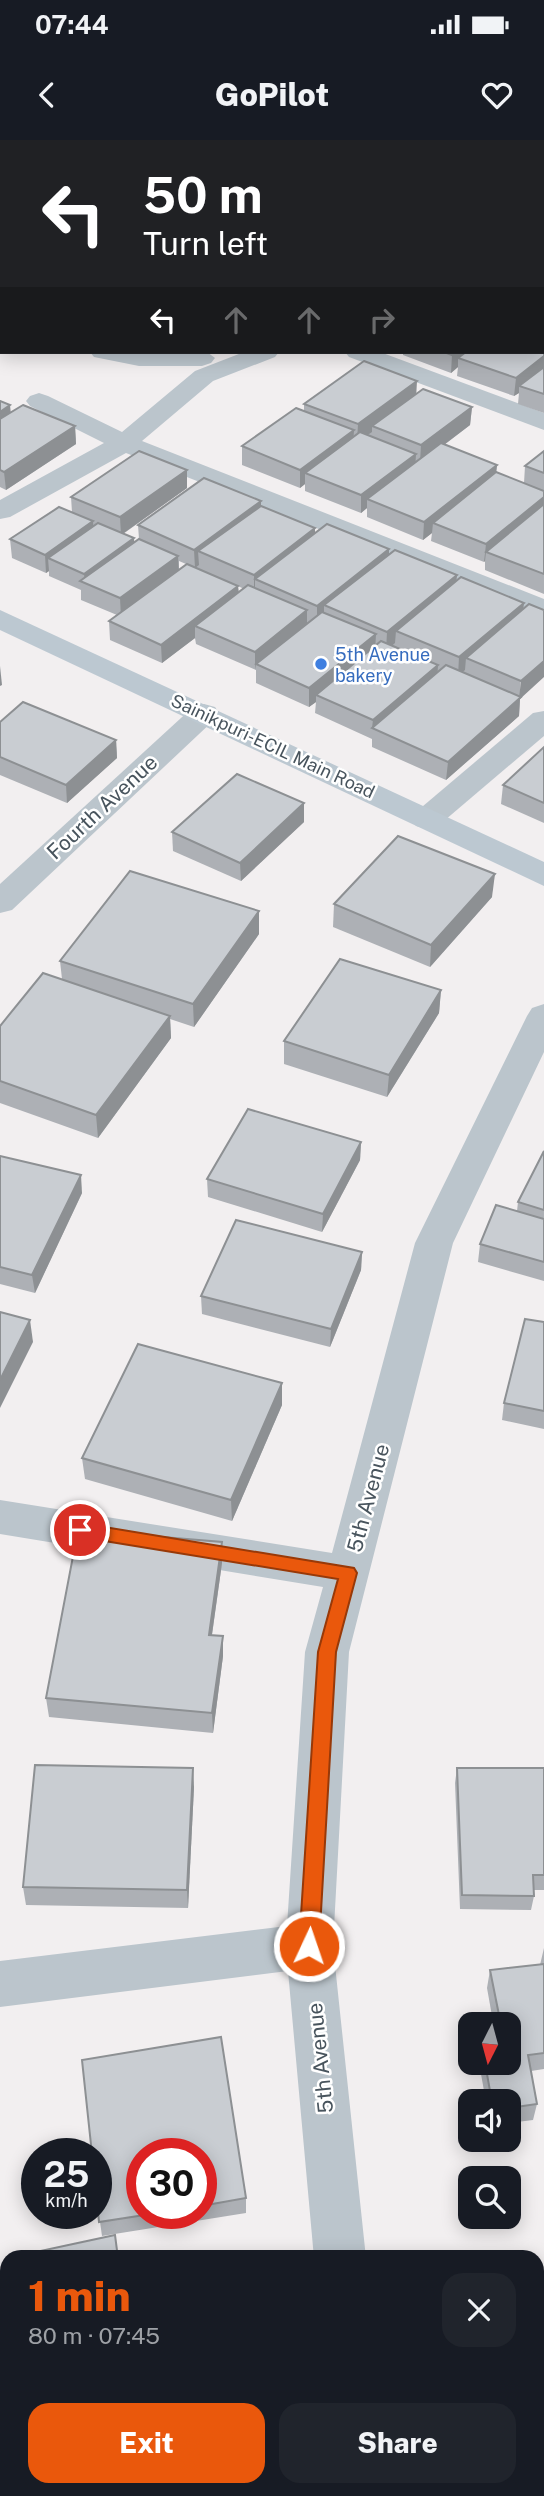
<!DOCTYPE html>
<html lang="en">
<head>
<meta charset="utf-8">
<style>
	body { margin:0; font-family:"Public Sans",sans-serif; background:#20242c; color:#f1f3f6; height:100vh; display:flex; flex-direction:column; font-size:26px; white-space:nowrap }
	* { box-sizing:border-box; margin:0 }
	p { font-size:23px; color:#9ea1a6 }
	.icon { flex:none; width:38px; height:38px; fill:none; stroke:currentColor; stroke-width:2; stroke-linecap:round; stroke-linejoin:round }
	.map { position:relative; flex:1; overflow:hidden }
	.details { position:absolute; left:0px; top:2110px; width:544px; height:247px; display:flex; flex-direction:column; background:#171b24; border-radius:21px 21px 0 0; box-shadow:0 4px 18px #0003 }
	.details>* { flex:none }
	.top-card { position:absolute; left:0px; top:0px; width:544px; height:214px; box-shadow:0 4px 18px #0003; background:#202124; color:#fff; overflow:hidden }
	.needle { width:46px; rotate:186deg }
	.tools { position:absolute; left:458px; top:1872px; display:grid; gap:14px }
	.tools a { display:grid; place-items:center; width:63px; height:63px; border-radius:14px; background:#171b24; box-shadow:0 4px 18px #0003; font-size:35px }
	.speed { position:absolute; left:21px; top:1998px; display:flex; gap:14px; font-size:35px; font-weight:700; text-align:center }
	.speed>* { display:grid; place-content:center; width:91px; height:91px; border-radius:50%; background:#171b24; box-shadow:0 4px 18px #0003; line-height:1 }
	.speed small { font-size:18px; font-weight:400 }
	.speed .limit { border:10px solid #d22; background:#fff; color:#111 }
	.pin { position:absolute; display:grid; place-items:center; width:60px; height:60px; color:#fff; margin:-30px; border:4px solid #fff; border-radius:50%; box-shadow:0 2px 7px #0007 }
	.me { position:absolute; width:77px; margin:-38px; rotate:3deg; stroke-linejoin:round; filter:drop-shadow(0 0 5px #0008) }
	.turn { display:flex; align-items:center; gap:24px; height:147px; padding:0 28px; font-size:32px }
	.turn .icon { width:91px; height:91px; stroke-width:2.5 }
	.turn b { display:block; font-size:49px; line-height:60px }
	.lanes { display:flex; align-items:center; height:66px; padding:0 28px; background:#0003; justify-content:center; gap:35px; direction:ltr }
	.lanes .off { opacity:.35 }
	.round { display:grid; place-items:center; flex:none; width:74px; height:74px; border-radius:21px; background:#20242c }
	.head { display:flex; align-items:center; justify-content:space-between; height:119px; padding:0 28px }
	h1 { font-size:42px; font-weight:800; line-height:52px; color:#ea580c }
	.cta { display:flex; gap:14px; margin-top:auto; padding:14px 28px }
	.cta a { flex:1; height:80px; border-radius:21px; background:#ea580c; color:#fff; font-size:28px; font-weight:800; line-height:80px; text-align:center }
	.cta a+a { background:#20242c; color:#f1f3f6 }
	.status { display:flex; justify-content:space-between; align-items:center; height:49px; padding:0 35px; background:#171b24; direction:ltr }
	.status svg { height:19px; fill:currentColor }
	header { display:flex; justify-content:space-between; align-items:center; height:91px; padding:0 28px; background:#171b24; font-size:32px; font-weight:800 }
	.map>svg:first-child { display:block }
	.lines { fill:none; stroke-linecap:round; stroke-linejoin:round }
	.street { fill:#bbc5cc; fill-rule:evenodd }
	.secondary { fill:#bcc8d1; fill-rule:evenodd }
	.wall { fill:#adb0b5; fill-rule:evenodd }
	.shaded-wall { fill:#8d9093 }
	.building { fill:#c9cdd2; stroke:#8d9093; stroke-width:2 }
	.route { fill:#ea580c; stroke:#983908; stroke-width:2 }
	.shop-dot { fill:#3f7fe0; stroke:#fff; stroke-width:2.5 }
	.labels { text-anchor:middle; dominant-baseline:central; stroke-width:5; stroke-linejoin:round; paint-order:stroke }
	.far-shop-label { font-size:18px; fill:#366cbe; stroke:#fff; text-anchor:start }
	.far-street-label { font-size:18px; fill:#48545d; stroke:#fff }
	.street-label { font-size:21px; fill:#48545d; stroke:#fff }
</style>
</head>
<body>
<div class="status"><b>07:44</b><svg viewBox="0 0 49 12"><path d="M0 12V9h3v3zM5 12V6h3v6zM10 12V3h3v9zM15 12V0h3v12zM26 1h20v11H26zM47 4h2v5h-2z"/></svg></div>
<header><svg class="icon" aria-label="back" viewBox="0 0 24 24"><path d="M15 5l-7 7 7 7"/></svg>GoPilot<svg class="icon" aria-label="heart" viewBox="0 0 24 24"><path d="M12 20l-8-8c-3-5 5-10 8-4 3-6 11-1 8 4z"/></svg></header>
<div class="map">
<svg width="544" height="2356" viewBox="0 0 544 2356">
	<rect width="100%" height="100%" fill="#f2eff0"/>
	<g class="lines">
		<g class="street">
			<path d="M74,0H100L101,2H75Z"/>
			<path d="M400,0H423L399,2Z"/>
			<path d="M542,50H544L542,65Z"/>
			<rect x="0" y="164" width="2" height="15"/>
			<path d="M90,212H207L215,218L211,223L202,226H139L94,217Z"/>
			<path d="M244,212H279L275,217L213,241L142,301L544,459V478L126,313L10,377L0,379V360L104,303L30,266L26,261L30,256L39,253L48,256L122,292L195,231Z"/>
			<path d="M345,212H380L544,273V290L349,217Z"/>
			<path d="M204,564L215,567L219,573L215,579L12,770L0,773V744L193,567Z"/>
			<path d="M544,571V596L438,686L427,689L416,686L411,679L416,672L533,573Z"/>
			<path d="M544,864V912L453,1103L349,1512L333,1806L366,2118H314L288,1831L0,1867V1821L287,1786L305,1512L323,1447L0,1394V1360L332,1413L415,1103L527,876L532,868Z"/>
			<path d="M367,2350H421L423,2356H369Z"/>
		</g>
		<path class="secondary" d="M0,470L544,722V746L0,490Z"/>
	</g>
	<g class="wall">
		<path d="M0,0L2,2V43L0,42Z"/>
		<path d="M271,0H335L334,2H270Z"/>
		<path d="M2,115V149L0,148V116Z"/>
		<path d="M544,172V273L518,264L519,253L514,256L457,236L458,227L451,233L403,215V212H542V173Z"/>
		<path d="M417,253L472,267L470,285L444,305L497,325L496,333L524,343L525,326L544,311V454L485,430V421L484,422L431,401L432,393L423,400L367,377V368L361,373L305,351V344L300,348L242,325V306L304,271V264Z"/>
		<path d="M0,261L11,273L75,286L76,304L6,350L0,347Z"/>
		<path d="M187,330V348L123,394L134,403L139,399L138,385L261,361V366L315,388V393L457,435L456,442L523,470L520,559L519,576L446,640L372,607V599L315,573L316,562L309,567L256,543V530L196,504L195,498L162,523L110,500L109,481L117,475L81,460V450L49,436V431L46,433L12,418L10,399L72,372L71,357ZM179,421L186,424L179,430ZM238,446L244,449L239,452Z"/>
		<path d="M0,582L116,600L117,618L67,663L0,635Z"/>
		<path d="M544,607V683L501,664L503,645Z"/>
		<path d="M304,663V682L241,741L173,711L172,692Z"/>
		<path d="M492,757L430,827L333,787L334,764Z"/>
		<path d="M259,771V794L194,887L170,879L171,898L98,998L0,963V886L62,839L60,821Z"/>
		<path d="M441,850L439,873L387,957L284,924V901Z"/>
		<path d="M361,1002L360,1020L322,1092L208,1057L207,1039Z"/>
		<path d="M544,1011V1141L478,1122L480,1104L517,1071L518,1062Z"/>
		<path d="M0,1016L82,1053L35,1153L0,1144Z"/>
		<path d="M362,1112L361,1130L330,1207L202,1174L201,1156Z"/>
		<path d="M544,1182V1289L502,1280L504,1263Z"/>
		<path d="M282,1243V1265L232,1381L85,1339L82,1318Z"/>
		<path d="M222,1423L212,1495L223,1516L213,1593L49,1577L46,1558Z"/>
		<path d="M457,1628H544V1750H534V1756L531,1770L460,1769L455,1643Z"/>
		<path d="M194,1647L188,1768L26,1765L23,1747Z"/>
		<path d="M544,1808V1929L531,1931L537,1964L533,1980L509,1983V1962H486L479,1923H509V1885H476L477,1878L492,1876L487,1848L490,1830L540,1825Z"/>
		<path d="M221,1897L246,2058V2073L102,2096L96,2053V2014H92L82,1920ZM142,2014H201V2074H142Z"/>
		<path d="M511,2350H537L544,2356H513Z"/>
	</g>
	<g class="shaded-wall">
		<path d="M2,96V115L0,116V97Z"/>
		<path d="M542,120H544V137L542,138Z"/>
		<path d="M456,212H478L458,218V227L451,233L452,215Z"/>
		<path d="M544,216V232L519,246V253L514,256L516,238Z"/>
		<path d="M417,241L416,259L372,286V292L357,302L358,284Z"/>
		<path d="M10,265L12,284L0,291V272Z"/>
		<path d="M472,267L470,285L420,323L421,305Z"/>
		<path d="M75,286L76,304L6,350L4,332Z"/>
		<path d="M354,290L353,308L305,333V344L300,348V330Z"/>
		<path d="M416,314L415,332L367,359V368L361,373V355Z"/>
		<path d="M497,325L495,343L433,383L432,393L423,400L424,382Z"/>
		<path d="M187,330V348L121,395L120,377Z"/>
		<path d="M544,357V374L486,412L485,421L484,422L486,404Z"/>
		<path d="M261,361V379L198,411L199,425L195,428L194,410Z"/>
		<path d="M93,381L94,399L48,418L49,431L46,433L45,415Z"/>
		<path d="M315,388V406L255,439V452L254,453V435Z"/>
		<path d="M134,398L135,417L85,443L84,434Z"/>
		<path d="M389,409V427L324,465V479L317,484V466Z"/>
		<path d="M178,416L179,434L121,477L120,458Z"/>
		<path d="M457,435L455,454L396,491L395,503L386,511L387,492Z"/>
		<path d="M238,446L239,465L195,486V498L162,523L161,505Z"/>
		<path d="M524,463L522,481L466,518L465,530L458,536L459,517Z"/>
		<path d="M307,470V489L256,524L255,530V512Z"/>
		<path d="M376,494L375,513L316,555V562L309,567V548Z"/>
		<path d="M544,521V537L520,559L519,576L446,640L448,622L519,558L521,541Z"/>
		<path d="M438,525L437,543L372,588L373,580Z"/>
		<path d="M0,526L2,545L0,546Z"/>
		<path d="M116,600L117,618L67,663L66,645Z"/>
		<path d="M304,663V682L241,741L240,723Z"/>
		<path d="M495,734L492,757L430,827L431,805Z"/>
		<path d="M259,771V794L194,887L193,864Z"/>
		<path d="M441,850L439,873L387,957L389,935Z"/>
		<path d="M170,876L171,898L98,998L96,975Z"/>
		<path d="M361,1002L360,1020L322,1092L323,1074Z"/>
		<path d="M81,1035L82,1053L35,1153L32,1135Z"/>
		<path d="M362,1112L361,1130L330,1207L331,1189Z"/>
		<path d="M30,1180L33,1202L0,1268V1240Z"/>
		<path d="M282,1243V1265L232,1381L231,1360Z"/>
		<path d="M222,1402V1423L209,1515V1495Z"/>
		<path d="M223,1496V1516L213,1593L212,1573Z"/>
		<path d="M193,1628L194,1647L188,1768L187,1750Z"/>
	</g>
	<g class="building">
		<path d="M0,0H20L25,2H2V26L0,25Z"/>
		<path d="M271,0H317L316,2H270Z"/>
		<path d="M476,0H527L534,1L475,2Z"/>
		<path d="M0,78H2V96L0,97Z"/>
		<path d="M542,88L544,90V120H542Z"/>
		<path d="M2,115V132H0V116Z"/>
		<path d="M542,189H544V216L516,238L458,218L466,212H542Z"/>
		<path d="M444,212H456L452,215Z"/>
		<path d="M364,221L417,241L358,284L304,264Z"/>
		<path d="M544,227V254L519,246Z"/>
		<path d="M423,249L472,267L421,305L372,286Z"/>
		<path d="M0,261L10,265L0,272Z"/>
		<path d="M23,265L75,286L4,332L0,330V279Z"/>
		<path d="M296,268L354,290L300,330L242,306Z"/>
		<path d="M360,292L416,314L361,355L305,333Z"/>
		<path d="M441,303L497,325L424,382L367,359Z"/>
		<path d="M139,311L187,330L120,377L71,357Z"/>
		<path d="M544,311V333L525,326Z"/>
		<path d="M496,332L544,351V357L486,404L433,383Z"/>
		<path d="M204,338L261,361L194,410L138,385Z"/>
		<path d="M544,364V434L486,412Z"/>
		<path d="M261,366L315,388L254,435L198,411Z"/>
		<path d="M59,367L93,381L45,415L10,399Z"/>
		<path d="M98,383L134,398L84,434L48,418Z"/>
		<path d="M327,384L389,409L317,466L255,439Z"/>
		<path d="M139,399L178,416L120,458L80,441Z"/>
		<path d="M395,410L457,435L387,492L324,465Z"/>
		<path d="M187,424L238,446L161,505L109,481Z"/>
		<path d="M461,437L524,463L459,517L396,491Z"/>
		<path d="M248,445L307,470L255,512L195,486Z"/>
		<path d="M529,464L544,470V521L521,541L466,518Z"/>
		<path d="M322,472L376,494L309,548L256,524Z"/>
		<path d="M381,501L438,525L373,580L316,555Z"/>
		<path d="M446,525L521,557L448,622L372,588Z"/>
		<path d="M23,562L116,600L66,645L0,617V582Z"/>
		<path d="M544,607V663L503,645Z"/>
		<path d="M237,634L304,663L240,723L172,692Z"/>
		<path d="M398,696L495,734L431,805L334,764Z"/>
		<path d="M130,731L259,771L193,864L60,821Z"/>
		<path d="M340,819L441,850L389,935L284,901Z"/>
		<path d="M43,833L170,876L96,975L0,941V886Z"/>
		<path d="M248,969L361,1002L323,1074L207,1039Z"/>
		<path d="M544,1011V1070L518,1062Z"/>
		<path d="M0,1016L81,1035L32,1135L0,1127Z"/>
		<path d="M496,1065L544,1079V1122L480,1104Z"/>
		<path d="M236,1080L362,1112L331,1189L201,1156Z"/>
		<path d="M0,1172L30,1180L0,1240Z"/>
		<path d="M525,1179L544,1182V1271L504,1263Z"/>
		<path d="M138,1204L282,1243L231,1360L82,1318Z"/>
		<path d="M78,1390L222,1402L209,1495L223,1496L212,1573L46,1558Z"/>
		<path d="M35,1625L193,1628L187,1750L23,1747Z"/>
		<path d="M457,1628H544V1735H533L534,1756L462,1755Z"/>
		<path d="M544,1824V1913L528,1915L537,1964L509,1968V1962H492L485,1923H509V1885H479L477,1878L499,1875L490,1830Z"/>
		<path d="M221,1897L246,2058L201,2066V2014H142V2074H151L99,2082L96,2053V2014H92L82,1920Z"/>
		<path d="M115,2095L118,2118H17V2116Z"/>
		<path d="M544,2214V2356H520L519,2350H537V2216Z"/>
	</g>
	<path class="route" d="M80,1383L354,1428L357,1433L336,1512L319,1806L316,1813L309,1816L302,1813L299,1806L318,1512L338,1439L80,1397L74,1395L72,1390L74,1385Z"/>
	<circle class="shop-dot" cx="321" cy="524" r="7"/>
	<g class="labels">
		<g class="far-shop-label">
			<text x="335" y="514">5th Avenue<tspan x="335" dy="21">bakery</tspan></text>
		</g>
		<g class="far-street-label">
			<text transform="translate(273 606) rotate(25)">Sainikpuri-ECIL Main Road</text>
		</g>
		<g class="street-label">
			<text transform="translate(102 667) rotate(-43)">Fourth Avenue</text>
			<text transform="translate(368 1358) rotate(-75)">5th Avenue</text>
			<text transform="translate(320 1918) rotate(-96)">5th Avenue</text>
		</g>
	</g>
</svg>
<div class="tools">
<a><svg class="needle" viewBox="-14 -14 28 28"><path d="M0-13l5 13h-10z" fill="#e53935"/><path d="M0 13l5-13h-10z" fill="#9ea1a6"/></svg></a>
<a><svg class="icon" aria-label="sound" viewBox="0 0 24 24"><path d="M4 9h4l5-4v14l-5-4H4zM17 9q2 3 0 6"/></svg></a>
<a><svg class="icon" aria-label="search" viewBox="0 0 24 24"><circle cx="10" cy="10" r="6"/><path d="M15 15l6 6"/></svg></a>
</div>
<div class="speed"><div>25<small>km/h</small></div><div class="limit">30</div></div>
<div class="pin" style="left:80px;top:1390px;background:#d93025"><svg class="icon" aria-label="arrive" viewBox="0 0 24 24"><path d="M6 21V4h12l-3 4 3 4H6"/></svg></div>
<svg class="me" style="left:309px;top:1806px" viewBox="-20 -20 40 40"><circle r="17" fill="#ea580c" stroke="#fff" stroke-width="3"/><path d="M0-11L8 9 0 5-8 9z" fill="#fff"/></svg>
<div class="top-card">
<div class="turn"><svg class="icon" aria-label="left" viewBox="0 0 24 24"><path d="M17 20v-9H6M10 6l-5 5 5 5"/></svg><div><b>50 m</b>Turn left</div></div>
<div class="lanes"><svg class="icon" aria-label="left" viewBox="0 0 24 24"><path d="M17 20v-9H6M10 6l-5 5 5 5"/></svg><svg class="icon off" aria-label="ahead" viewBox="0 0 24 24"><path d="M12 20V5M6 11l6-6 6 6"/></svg><svg class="icon off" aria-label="ahead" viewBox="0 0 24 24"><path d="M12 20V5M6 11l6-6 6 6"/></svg><svg class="icon off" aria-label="right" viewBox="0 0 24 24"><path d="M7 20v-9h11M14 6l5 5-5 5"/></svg></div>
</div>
<section class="details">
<div class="head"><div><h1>1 min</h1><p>80 m · 07:45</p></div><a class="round"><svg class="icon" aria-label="close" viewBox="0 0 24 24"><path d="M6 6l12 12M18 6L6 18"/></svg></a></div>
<div class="cta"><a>Exit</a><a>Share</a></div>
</section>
</div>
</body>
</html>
